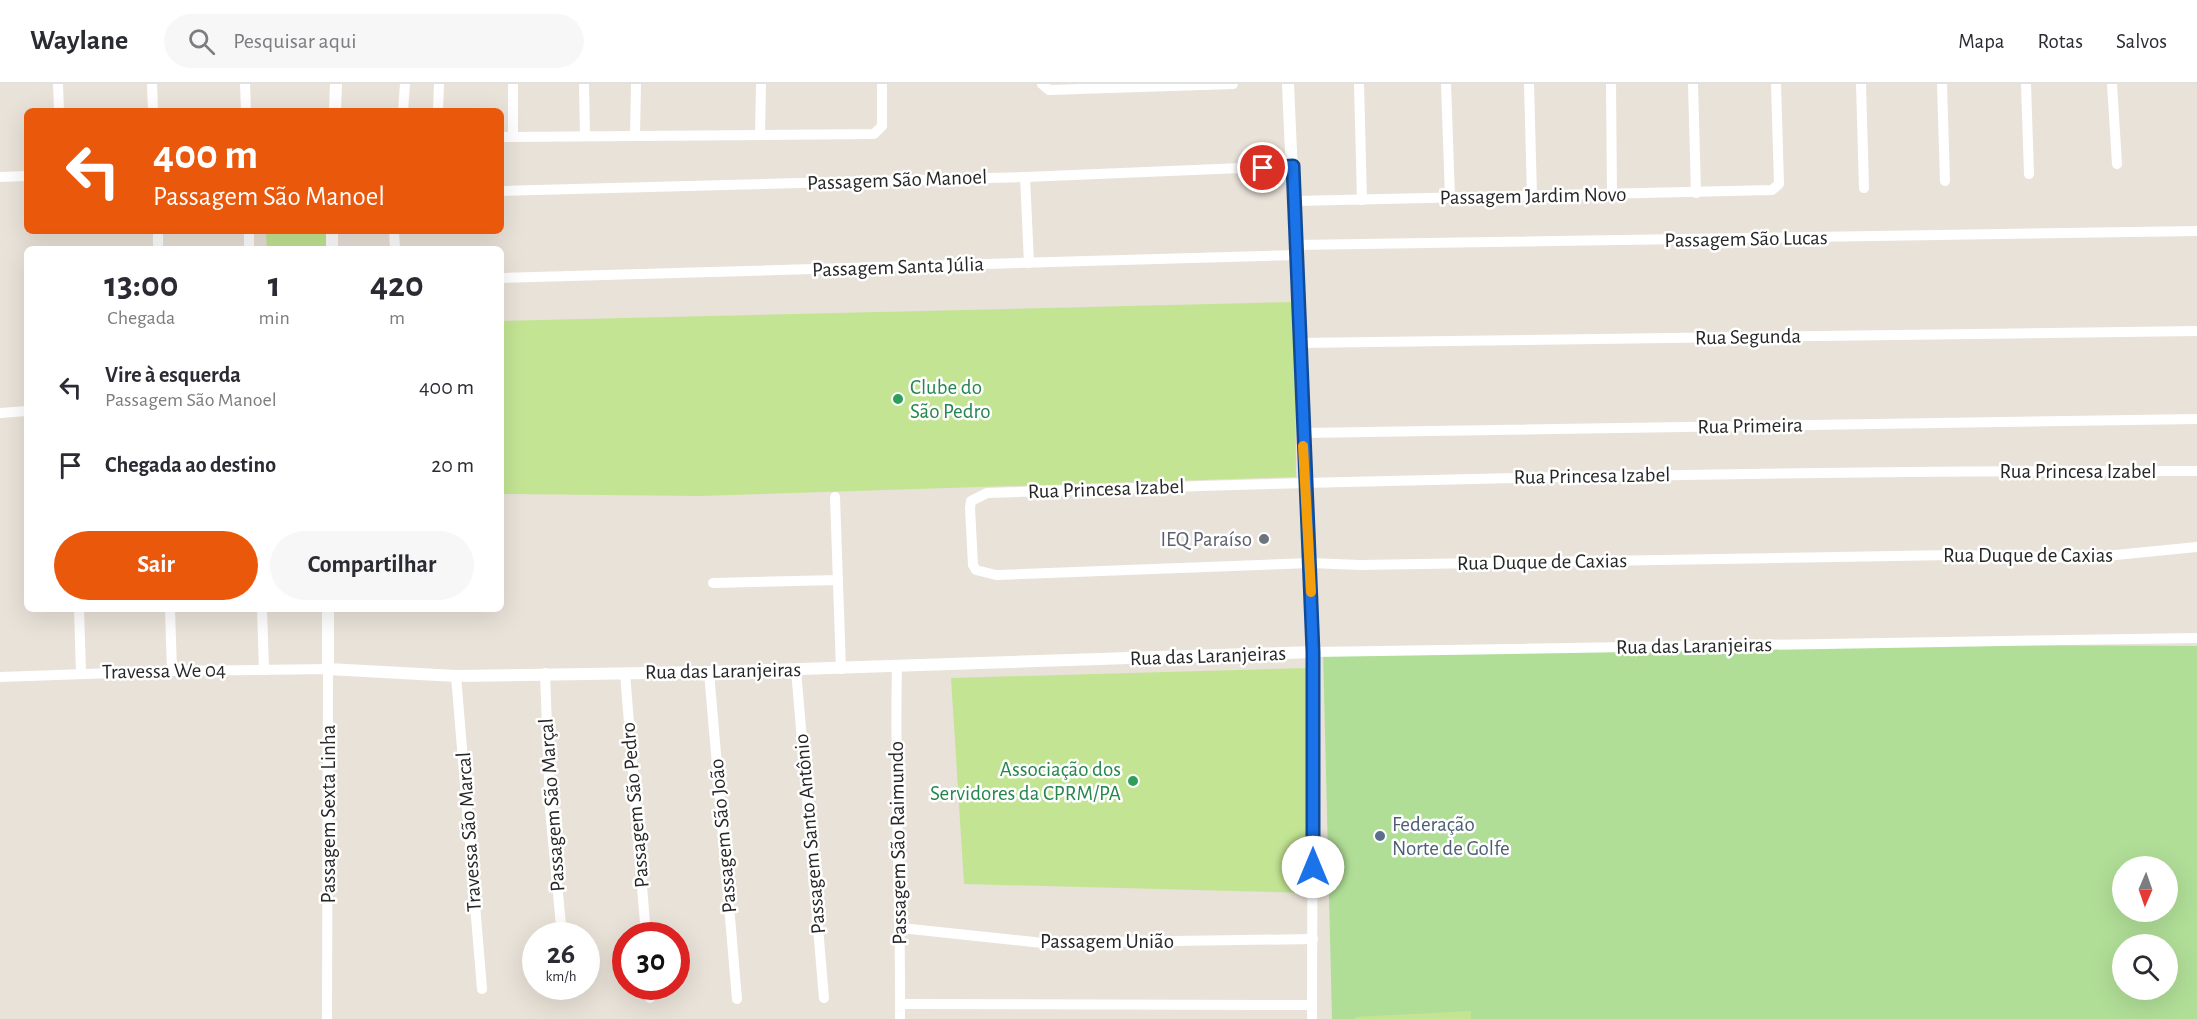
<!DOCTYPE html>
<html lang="pt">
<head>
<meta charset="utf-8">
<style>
	body { margin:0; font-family:"Alegreya Sans",sans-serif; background:#f7f7f7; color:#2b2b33; height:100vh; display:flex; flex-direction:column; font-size:22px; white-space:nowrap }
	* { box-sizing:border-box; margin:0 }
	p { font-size:20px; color:#7c7c81 }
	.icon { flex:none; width:33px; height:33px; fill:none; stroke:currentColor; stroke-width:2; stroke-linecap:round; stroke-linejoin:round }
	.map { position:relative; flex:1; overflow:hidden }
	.sheet { position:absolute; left:24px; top:162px; width:480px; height:366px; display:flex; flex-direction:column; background:#fff; border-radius:9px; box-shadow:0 6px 24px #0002 }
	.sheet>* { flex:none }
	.top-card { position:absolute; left:24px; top:24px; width:480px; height:126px; border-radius:9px; box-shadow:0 6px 24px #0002; background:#ea580c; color:#fff; overflow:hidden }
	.needle { width:39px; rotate:182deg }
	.controls { position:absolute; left:2112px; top:772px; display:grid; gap:12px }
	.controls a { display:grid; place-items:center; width:66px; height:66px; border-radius:50%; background:#fff; box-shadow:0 6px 24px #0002; font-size:30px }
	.speed { position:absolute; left:522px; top:838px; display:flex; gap:12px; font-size:30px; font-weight:700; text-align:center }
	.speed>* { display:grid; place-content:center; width:78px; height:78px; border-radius:50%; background:#fff; box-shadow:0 6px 24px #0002; line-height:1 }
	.speed small { font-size:15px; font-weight:400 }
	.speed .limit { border:9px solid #d22; background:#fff; color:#111 }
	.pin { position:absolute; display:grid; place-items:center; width:51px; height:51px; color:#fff; margin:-26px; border:3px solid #fff; border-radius:50%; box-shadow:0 2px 6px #0007 }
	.me { position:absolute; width:66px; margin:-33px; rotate:0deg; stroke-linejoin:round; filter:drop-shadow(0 0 4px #0008) }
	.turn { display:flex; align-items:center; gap:21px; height:126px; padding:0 30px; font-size:27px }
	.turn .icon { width:78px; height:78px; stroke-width:2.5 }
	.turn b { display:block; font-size:42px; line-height:51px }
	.eta { display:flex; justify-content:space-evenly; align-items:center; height:102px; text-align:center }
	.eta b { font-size:36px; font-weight:600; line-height:42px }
	.action { display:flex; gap:12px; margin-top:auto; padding:12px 30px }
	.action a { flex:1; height:69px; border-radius:36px; background:#ea580c; color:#fff; font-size:24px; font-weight:600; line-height:69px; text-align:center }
	.action a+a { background:#f7f7f7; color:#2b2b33 }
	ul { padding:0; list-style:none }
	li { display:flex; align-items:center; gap:18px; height:78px; padding:0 30px }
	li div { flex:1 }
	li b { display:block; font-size:22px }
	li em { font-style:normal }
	header { display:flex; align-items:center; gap:36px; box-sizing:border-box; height:84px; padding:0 30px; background:#fff; border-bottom:2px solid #e1e1e2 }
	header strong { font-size:28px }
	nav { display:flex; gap:33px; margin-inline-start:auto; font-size:21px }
	.search { width:420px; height:54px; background:#f7f7f7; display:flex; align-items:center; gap:15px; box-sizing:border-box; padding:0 21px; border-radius:33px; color:#7c7c81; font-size:22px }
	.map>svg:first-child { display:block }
	.green { fill:#b0de97; fill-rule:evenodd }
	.pitch { fill:#c3e593 }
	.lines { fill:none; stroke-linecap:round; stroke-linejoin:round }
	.minor { stroke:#fff; stroke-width:10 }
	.tertiary { stroke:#fff; stroke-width:12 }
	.route-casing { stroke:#114b97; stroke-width:15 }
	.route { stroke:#1a73e8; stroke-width:10 }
	.slow { stroke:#f59e0b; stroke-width:10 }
	.leisure-dot { fill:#2e9e5b; stroke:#fff; stroke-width:2 }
	.worship-dot { fill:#6b7280; stroke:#fff; stroke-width:2 }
	.service-dot { fill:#5c6f8a; stroke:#fff; stroke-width:2 }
	.labels { text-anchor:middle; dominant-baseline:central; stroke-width:5; stroke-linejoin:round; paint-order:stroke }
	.street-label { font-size:21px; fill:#272727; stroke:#fff }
	.leisure-label { font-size:21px; fill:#27864d; stroke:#fff; text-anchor:start }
	.worship-label { font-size:21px; fill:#5b616d; stroke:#fff; text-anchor:end }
	.service-label { font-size:21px; fill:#4e5e75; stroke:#fff; text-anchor:start }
</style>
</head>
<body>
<header>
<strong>Waylane</strong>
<div class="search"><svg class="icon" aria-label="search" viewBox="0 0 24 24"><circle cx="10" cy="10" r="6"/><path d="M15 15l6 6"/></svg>Pesquisar aqui</div>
<nav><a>Mapa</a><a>Rotas</a><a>Salvos</a></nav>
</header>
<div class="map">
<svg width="2197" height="935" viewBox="0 0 2197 935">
	<rect width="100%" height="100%" fill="#e9e2d8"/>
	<path class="green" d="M1940,561L2197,562V935H1332L1323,566ZM2122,783H2168V828H2122ZM2122,861H2168V906H2122Z"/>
	<g class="pitch">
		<path d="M266,147H328V165H267Z"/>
		<path d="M1295,218L1296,393L699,412L501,410V237Z"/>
		<path d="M1308,584L1310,809L964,800L951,594Z"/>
		<path d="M1471,927V935H1355V933Z"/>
	</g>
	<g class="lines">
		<g class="minor">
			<path d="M58,0L59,27"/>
			<path d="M152,0L153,27"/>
			<path d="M245,0L246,27"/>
			<path d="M513,0V53"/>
			<path d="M584,0L585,52"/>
			<path d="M1042,0L1049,6L1233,0"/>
			<path d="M1359,0L1362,116"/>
			<path d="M1446,0L1450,113"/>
			<path d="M1529,0L1532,111"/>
			<path d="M1611,0L1612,110"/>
			<path d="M1693,0L1696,109"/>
			<path d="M1861,0L1864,104"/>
			<path d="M1942,0L1945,97"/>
			<path d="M2026,0L2029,90"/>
			<path d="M2112,0L2117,80"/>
			<path d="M403,27L405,0"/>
			<path d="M438,27L439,0"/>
			<path d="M760,50L761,0"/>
			<path d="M635,51L636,0"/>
			<path d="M501,53L874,50L882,42V0"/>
			<path d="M0,93L27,92"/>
			<path d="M1025,93L1029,179"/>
			<path d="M501,107L1025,93L1293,82"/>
			<path d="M1295,117L1772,106L1779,100L1776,0"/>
			<path d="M158,147V165"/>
			<path d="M249,147V165"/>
			<path d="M394,147L395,165"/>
			<path d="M1295,161L2197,147"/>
			<path d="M501,194L1296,171"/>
			<path d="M1299,259L2197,247"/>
			<path d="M0,329L27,327"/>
			<path d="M1303,349L2197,335"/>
			<path d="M2197,387C1793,386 1390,395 987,409L971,417L970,424L973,481L976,486L996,491L1310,479L1360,481L1952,471L2085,474L2197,463"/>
			<path d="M835,413L841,585"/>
			<path d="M713,499L838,496"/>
			<path d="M79,525L81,589"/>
			<path d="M170,525L172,587"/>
			<path d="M262,525L264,586"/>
			<path d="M897,584C894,701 901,818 900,935"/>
			<path d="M796,586L824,914"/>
			<path d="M709,588L737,915"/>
			<path d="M545,589L550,725L562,852"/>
			<path d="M625,589L646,852"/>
			<path d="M456,592L482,905"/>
			<path d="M0,593L172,587L328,585L327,935"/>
			<path d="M901,844L1043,859L1313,855"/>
			<path d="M566,903V909"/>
			<path d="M650,903V914"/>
			<path d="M900,920L1312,921"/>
			<path d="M1312,935L1313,568L2197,554"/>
		</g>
		<g class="tertiary">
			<path d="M335,27L336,0"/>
			<path d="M332,165V147"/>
			<path d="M328,525V585L456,592L709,588L1313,568L1288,0"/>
		</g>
	</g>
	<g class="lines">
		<defs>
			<path id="route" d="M1263,84L1293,82L1313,568V783"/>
		</defs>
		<use href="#route" class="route-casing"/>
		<use href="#route" class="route"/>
		<path class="slow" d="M1303,362L1311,508"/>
	</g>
	<g class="leisure-dot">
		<circle cx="898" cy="315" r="6"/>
		<circle cx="1133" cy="697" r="6"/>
	</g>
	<circle class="worship-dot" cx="1264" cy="455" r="6"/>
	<circle class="service-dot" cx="1380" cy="752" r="6"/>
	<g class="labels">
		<g class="street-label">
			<text transform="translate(897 96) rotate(-2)">Passagem São Manoel</text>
			<text transform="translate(1533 112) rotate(-1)">Passagem Jardim Novo</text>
			<text transform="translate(1746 155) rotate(-1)">Passagem São Lucas</text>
			<text transform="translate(898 183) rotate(-2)">Passagem Santa Júlia</text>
			<text transform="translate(1748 253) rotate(-1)">Rua Segunda</text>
			<text transform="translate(1750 342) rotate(-1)">Rua Primeira</text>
			<text x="2078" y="387">Rua Princesa Izabel</text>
			<text transform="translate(1592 392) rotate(-1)">Rua Princesa Izabel</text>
			<text transform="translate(1106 405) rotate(-2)">Rua Princesa Izabel</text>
			<text x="2028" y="471">Rua Duque de Caxias</text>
			<text transform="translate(1542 478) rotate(-1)">Rua Duque de Caxias</text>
			<text transform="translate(1694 562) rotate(-1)">Rua das Laranjeiras</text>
			<text transform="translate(1208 572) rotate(-2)">Rua das Laranjeiras</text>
			<text transform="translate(164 587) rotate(-1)">Travessa We 04</text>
			<text transform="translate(723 587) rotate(-1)">Rua das Laranjeiras</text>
			<text transform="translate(552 721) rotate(-94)">Passagem São Marçal</text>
			<text transform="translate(635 721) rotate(-95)">Passagem São Pedro</text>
			<text transform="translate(328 730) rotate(-90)">Passagem Sexta Linha</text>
			<text transform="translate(469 748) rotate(-94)">Travessa São Marcal</text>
			<text transform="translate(810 750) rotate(-95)">Passagem Santo Antônio</text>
			<text transform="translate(723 752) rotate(-95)">Passagem São João</text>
			<text transform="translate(898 759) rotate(-91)">Passagem São Raimundo</text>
			<text x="1107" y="857">Passagem União</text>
		</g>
		<g class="leisure-label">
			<text x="910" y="303">Clube do<tspan x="910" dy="24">São Pedro</tspan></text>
			<text x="1121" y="685" text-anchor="end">Associação dos<tspan x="1121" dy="24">Servidores da CPRM/PA</tspan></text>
		</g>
		<g class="worship-label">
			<text x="1252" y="455">IEQ Paraíso</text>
		</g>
		<g class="service-label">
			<text x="1392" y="740">Federação<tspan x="1392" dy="24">Norte de Golfe</tspan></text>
		</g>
	</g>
</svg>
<div class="controls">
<a><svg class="needle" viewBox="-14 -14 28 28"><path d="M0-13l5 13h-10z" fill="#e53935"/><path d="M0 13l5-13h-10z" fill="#7c7c81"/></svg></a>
<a><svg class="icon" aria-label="search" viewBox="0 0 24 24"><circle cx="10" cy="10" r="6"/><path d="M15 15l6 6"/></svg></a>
</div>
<div class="speed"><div>26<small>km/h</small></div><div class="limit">30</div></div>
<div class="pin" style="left:1263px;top:84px;background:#d93025"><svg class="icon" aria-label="arrive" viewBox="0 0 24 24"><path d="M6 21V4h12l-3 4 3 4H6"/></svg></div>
<svg class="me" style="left:1313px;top:783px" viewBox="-20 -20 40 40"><circle r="19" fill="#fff"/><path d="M0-13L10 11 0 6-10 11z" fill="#1a73e8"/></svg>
<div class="top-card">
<div class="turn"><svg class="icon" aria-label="left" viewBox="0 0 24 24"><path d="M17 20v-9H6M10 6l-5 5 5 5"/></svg><div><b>400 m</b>Passagem São Manoel</div></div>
</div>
<section class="sheet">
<div class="eta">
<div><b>13:00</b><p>Chegada</p></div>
<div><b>1</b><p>min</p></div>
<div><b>420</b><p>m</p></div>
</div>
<ul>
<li><svg class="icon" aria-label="left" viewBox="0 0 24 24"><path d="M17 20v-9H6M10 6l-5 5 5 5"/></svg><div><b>Vire à esquerda</b><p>Passagem São Manoel</p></div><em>400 m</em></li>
<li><svg class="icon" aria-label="arrive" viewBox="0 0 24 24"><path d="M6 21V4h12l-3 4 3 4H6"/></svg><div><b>Chegada ao destino</b></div><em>20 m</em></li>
</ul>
<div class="action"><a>Sair</a><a>Compartilhar</a></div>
</section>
</div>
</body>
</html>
